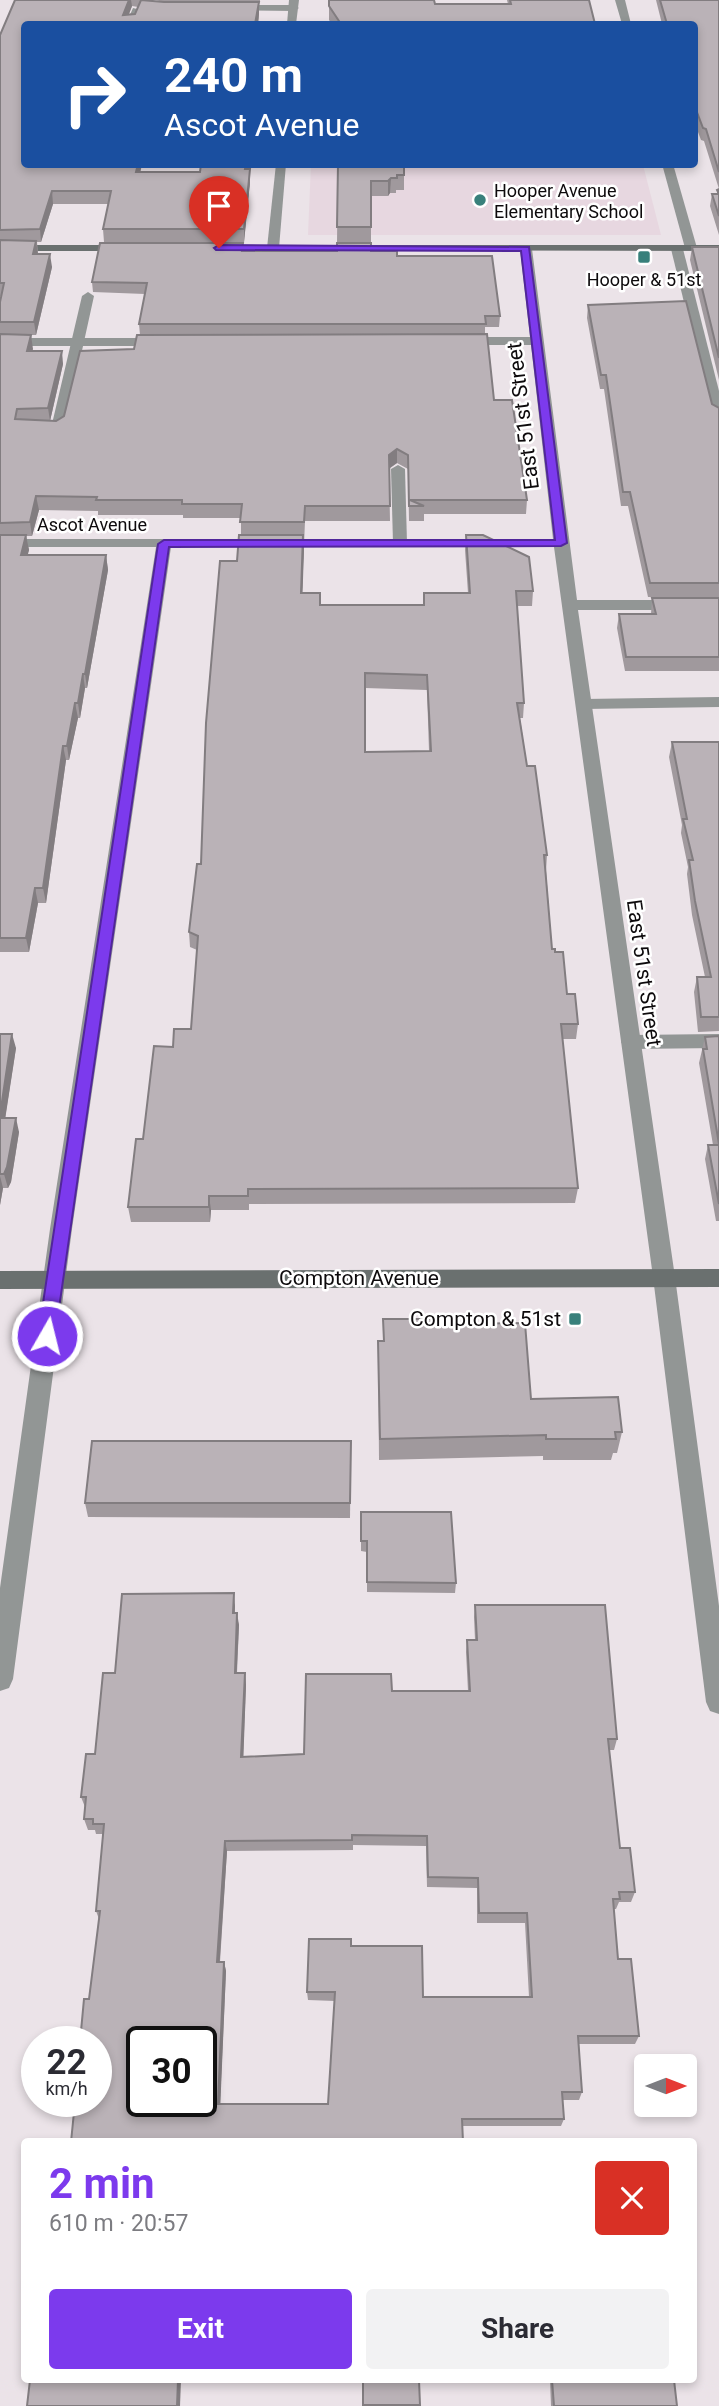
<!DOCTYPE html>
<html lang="en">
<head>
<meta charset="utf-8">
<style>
	body { margin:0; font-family:Roboto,sans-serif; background:#f2f2f3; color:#2b2b33; height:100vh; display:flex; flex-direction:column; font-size:26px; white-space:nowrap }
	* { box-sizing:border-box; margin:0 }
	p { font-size:23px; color:#7c7c81 }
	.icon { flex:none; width:38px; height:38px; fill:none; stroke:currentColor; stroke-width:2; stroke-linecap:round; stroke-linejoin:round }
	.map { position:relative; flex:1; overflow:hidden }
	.side { position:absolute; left:21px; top:2138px; width:676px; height:245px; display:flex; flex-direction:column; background:#fff; border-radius:7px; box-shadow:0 4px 10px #0003 }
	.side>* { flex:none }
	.top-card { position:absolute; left:21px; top:21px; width:677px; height:147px; border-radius:7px; box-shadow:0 4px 10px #0003; background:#1a4fa0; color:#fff; overflow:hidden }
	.needle { width:46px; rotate:90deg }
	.controls { position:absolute; left:634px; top:2054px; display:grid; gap:14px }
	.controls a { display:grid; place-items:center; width:63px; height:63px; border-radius:7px; background:#fff; box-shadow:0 4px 10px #0003; font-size:35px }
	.speed { position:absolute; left:21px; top:2026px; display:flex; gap:14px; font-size:35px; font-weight:700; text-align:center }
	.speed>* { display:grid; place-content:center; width:91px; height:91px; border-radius:50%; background:#fff; box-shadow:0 4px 10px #0003; line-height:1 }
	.speed small { font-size:18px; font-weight:400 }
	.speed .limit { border:4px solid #111; border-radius:10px; background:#fff; color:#111 }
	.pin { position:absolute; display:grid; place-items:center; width:60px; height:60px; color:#fff; margin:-72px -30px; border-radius:50% 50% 50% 0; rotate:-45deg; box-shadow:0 0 7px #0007 }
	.pin .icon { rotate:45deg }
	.me { position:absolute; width:77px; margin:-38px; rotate:8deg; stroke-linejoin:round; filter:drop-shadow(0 0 5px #0008) }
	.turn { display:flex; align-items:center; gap:24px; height:147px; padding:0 28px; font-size:32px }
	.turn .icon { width:91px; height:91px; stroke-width:2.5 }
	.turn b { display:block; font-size:49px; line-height:60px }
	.round { display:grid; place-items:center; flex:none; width:74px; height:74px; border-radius:7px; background:#f2f2f3 }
	.headline { display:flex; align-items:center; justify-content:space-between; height:119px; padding:0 28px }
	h1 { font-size:42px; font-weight:700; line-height:52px; color:#7c3aed }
	.cta { display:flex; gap:14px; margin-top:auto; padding:14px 28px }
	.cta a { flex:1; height:80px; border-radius:7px; background:#7c3aed; color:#fff; font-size:28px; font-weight:700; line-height:80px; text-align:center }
	.cta a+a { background:#f2f2f3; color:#2b2b33 }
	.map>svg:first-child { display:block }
	.built { fill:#e7d7e0 }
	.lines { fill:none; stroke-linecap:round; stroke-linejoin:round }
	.lane { fill:#929695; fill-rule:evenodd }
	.street { fill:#929695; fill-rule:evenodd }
	.secondary { fill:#6a706f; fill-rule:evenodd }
	.wall { fill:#a0999d; fill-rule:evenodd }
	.shaded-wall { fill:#827d80 }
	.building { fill:#bab2b7; stroke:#827d80; stroke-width:2; fill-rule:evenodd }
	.route { fill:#7c3aed; stroke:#51269a; stroke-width:2 }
	.poi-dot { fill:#38807b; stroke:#fff; stroke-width:2.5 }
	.labels { text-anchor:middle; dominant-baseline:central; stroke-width:5; stroke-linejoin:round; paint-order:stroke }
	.far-poi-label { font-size:18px; fill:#0d0a0c; stroke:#fff; text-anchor:start }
	.far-street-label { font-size:18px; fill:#0d0a0c; stroke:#fff }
	.street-label { font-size:21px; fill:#0d0a0c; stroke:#fff }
	.poi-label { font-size:21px; fill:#0d0a0c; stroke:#fff; text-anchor:end }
</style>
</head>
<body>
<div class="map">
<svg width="719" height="2406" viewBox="0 0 719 2406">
	<rect width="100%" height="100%" fill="#ebe3e8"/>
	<path class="built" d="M311,164L643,165L661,235H308Z"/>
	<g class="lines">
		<g class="lane">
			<path d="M233,5H294L299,8L294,11L230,10V6Z"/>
			<path d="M133,8L141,10L134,24H126Z"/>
			<path d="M677,246L683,249L719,391V421L712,417L671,249Z"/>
			<path d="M88,292L94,296L65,428L58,432L36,431V425L52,424L82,296Z"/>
			<path d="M398,465L405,469L407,543L400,547L393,543L391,469Z"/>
			<path d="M719,697V707L584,709L576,704L584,699Z"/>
			<path d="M719,1034V1048L631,1049L624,1047L621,1042L624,1037L631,1035Z"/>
		</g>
		<g class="street">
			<path d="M289,0H299L296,24H287Z"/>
			<path d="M615,0H625L631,24H622Z"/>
			<path d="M276,164H286L279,248L273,251L267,248Z"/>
			<path d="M662,164H673L697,248L695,250L685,248Z"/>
			<path d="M526,246L532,249L577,600H719V610H578L675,1277L719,1606V1714L710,1711L706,1702L653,1277L554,547H171L72,1229L13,1679L9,1688L0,1691V1588L50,1229L156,547H0V539H553L531,345H459L453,341L459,337H530L520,249Z"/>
			<path d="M0,338H164L170,342L164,346H0Z"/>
		</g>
		<g class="secondary">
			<path d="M0,245H127L133,248L127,251H0Z"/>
			<path d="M216,245H719V251L212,250L210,248Z"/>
			<path d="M719,1269V1287L0,1289V1271Z"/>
		</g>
	</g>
	<g class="wall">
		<path d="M15,0H148L164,2L155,0H260V2H259V14L258,24H24L140,172H200L250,169V182L244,242H104L103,229L108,204H53L41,242H37L38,254L52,267L36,335H31L32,351L63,364L50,421H56L64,416L134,349L140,335L139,324L145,294L93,292L92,282L243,243V251H371L397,256L500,316L499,327H485V334L494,400L527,500L526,514H424V521H409L408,469L397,463L389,469L390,521H305L302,593L320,605H424V593H468L465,550L466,535L533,591L532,606H517L524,703L523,718H520L527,766L547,855L546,871L552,949L578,1024L576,1039H562L578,1188L575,1203L249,1204V1210H211L210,1222H131L128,1207L143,1139L173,1047L191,1029L197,950L190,947L189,932L201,864L241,535V518H183V515H98V511L39,510L32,536H26L29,550L27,555H106L108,570L87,688H85L80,718H78L69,760H66L46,903H38L29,952H0V302L1,297L0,296V35ZM132,6L138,7L135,14H129ZM365,688L427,690L429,751L365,752Z"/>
		<path d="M329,0L435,4H508L507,0H589L595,24H332L329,20Z"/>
		<path d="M656,0H719V235L710,206L712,194H717V190L719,189L704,141L701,140L695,124V24H662Z"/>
		<path d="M338,164L404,175V190H396V193H390L388,196H371V242H337Z"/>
		<path d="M692,247H719V380L690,260Z"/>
		<path d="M588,305L712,404L719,408V597H648L628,506H621L604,389H600L587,318Z"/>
		<path d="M652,598H719V671H625L617,628L619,614H651Z"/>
		<path d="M672,742H719V1031L698,1032L694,992L697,977H705L692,915L687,874L688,867L681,833L682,825L669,757Z"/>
		<path d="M0,1034L16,1048L5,1118L19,1132L11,1182L8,1188H3L0,1205Z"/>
		<path d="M719,1036V1221H716L705,1159L708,1145H713L699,1063L705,1037Z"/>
		<path d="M383,1319L438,1324L531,1399L622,1432L617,1453H613L611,1460H543V1456L379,1460L378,1341H383Z"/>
		<path d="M351,1441L350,1518L88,1517L85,1503Z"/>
		<path d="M361,1512L456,1583L455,1593L367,1592V1552L361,1551Z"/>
		<path d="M475,1605L617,1739L614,1750H609L620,1848L635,1892L631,1902H619L616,1909H614L618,1959L639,2036L635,2044H579L582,2092L579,2100H562L564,2119L561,2126H462L71,2142L99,1919L96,1911L103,1834H96L95,1830H88L84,1819L85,1807L81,1797L95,1754L115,1673L235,1606V1613L239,1625L237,1673H245L246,1685L243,1757L304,1754L392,1691H468L466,1652L467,1640H475L474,1617ZM353,1845L426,1846L427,1887L477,1888V1923H525L529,1997H423L351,1946L307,1992L308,2000L335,2001L328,2104H220L226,1971L224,1962H220L227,1851L353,1850Z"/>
		<path d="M363,2380L420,2405V2406H363Z"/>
		<path d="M550,2380H674L677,2406H551Z"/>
	</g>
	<g class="shaded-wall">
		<path d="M129,0H131L132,6L125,24L123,15Z"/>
		<path d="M259,2V14L258,24H255Z"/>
		<path d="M138,164H142L138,184L136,172Z"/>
		<path d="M250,169V182L244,242V229Z"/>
		<path d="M391,178L390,193L388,196V181Z"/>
		<path d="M52,191L53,204L41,242L40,229Z"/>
		<path d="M36,241L38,254H33Z"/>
		<path d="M50,254L52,267L36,335L34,322Z"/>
		<path d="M31,335L33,349L29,364L27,351Z"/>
		<path d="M62,351L63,364L50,421L48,408Z"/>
		<path d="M397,449V463L388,469L389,455Z"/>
		<path d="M36,496L39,510L32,536L30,522Z"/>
		<path d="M26,535L29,550L24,570L21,555Z"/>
		<path d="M303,535L304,550L302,608L301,593Z"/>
		<path d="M106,555L108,570L87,688L85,674Z"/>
		<path d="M83,674L85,688L80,718L78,703Z"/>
		<path d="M75,703L78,718L69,760L67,746Z"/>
		<path d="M63,746L66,760L46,903L43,888Z"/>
		<path d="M35,888L38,903L29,952L26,938Z"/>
		<path d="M12,1034L16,1048L3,1133L0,1121V1115Z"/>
		<path d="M16,1118L19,1132L11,1182L8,1188L4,1174Z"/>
		<path d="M0,1176L3,1188L0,1205Z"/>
		<path d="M209,1196L211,1210L210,1222L209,1207Z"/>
		<path d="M234,1593L235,1606L234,1625L233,1613Z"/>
		<path d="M237,1613L239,1625L236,1685L235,1673Z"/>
		<path d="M245,1673L246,1685L243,1768L241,1757Z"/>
		<path d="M225,1841L227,1851L219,1971L217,1962Z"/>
		<path d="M224,1962L226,1971L220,2112L218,2104Z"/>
		<path d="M178,2380H181L180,2406H177Z"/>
	</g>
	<g class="building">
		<path d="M15,0H129L123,15L135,14L141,0L164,2H259L255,24H24V164H138L136,172H200L201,164H246L245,169H250L244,229H103L111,191H52L40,229L0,230V35Z"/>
		<path d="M329,0H434L435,4H511L510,0H589L595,24H341L329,6Z"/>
		<path d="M660,0H719V172L706,129L703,128L695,107V24H667Z"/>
		<path d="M338,164H404V175H397V178H391L388,181H371V227H337Z"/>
		<path d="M719,189V216L712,194H719L717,190Z"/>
		<path d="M0,240L36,241L33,254H50L34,322H0V302L4,283H0Z"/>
		<path d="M100,243H243L242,251H337V243H371V251H397V256H492L500,316H485L486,324H139L147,283L92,282Z"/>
		<path d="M692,247H719V358Z"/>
		<path d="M686,301L712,404L719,408V583H650L630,492H623L606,375H601L588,305Z"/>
		<path d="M0,334L31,335L27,351H62L48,408L17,409L15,419L56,421L64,416L80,351L134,349L137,335L487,334L494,400H512L527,500H410L424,506H409L408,455L397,449L389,455L390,506H305L304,522H240L242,504H182V500H96L97,497L36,496L30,522L0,523Z"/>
		<path d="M0,535H26L21,555H106L85,674H83L78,703H75L67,746H63L43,888H35L26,938H0Z"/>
		<path d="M239,535H303L301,593H320V605H424V593H470L466,535H483L529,557L533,591H516L524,703H517L527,766H535L547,855H544L552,949H555V952H563L567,994H575L578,1024H561L578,1188L248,1189V1196H209V1207H128L136,1139H143L154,1046L173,1047L174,1029H191L198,936L189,932L197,864H201L206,723L220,561H237ZM365,673L427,675L431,751L365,752Z"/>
		<path d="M652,598H719V657H626L619,614H656Z"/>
		<path d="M672,742H719V1017H701L697,977H711L695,901L689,860H693L683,819H687Z"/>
		<path d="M0,1034H12L0,1115Z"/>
		<path d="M719,1036V1144L703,1049H707L705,1037Z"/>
		<path d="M0,1118H16L7,1167L4,1174H0Z"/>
		<path d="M708,1145H719V1204Z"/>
		<path d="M383,1319H438V1324L525,1323L531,1399L618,1397L622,1432H615L616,1439H546V1435L380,1439L378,1341H384Z"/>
		<path d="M92,1441H351L350,1503H85Z"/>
		<path d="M361,1512H451L456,1583L367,1582V1541H361Z"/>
		<path d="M234,1593L233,1613H237L235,1673H245L241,1757L304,1754L306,1674H391L392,1691H470L467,1640H477L475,1605H605L617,1739H608L620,1848H630L635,1892H619L620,1899H613L618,1959H631L639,2036H578L582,2092H562L564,2119H462L463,2142H71L75,2102H96V2042H80L84,1999H89L100,1911H96L104,1824H93V1819H84L86,1797H81L86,1754H95L103,1673H115L122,1594ZM352,1835L427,1836L428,1877L478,1878L479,1913H527L532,1997H423L422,1946H351V1939H309L307,1992H335L328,2104H218L224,1962H217L225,1841L352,1840ZM142,2042H201V2102H142Z"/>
		<path d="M30,2380H178L177,2406H27Z"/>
		<path d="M363,2380H419L420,2405H363Z"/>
		<path d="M552,2380H674L677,2406H554Z"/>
	</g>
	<path class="route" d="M219,245L529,247L567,543L561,546L169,547L55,1336L53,1341H41L38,1336L158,544L164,540H555L521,251L216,250L214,248Z"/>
	<g class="poi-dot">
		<circle cx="480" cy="200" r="7"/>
		<rect x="637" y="250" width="14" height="14" rx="3.5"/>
		<rect x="568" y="1312" width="14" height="14" rx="3.5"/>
	</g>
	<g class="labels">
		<g class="far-poi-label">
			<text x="494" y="190">Hooper Avenue<tspan x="494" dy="21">Elementary School</tspan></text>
			<text x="644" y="279" text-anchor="middle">Hooper &amp; 51st</text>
		</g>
		<g class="far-street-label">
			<text x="92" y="524">Ascot Avenue</text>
		</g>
		<g class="street-label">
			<text transform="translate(523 416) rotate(-97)">East 51st Street</text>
			<text transform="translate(644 973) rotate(82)">East 51st Street</text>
			<text x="359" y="1278">Compton Avenue</text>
		</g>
		<g class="poi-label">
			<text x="561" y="1319">Compton &amp; 51st</text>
		</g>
	</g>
</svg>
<div class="controls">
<a><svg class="needle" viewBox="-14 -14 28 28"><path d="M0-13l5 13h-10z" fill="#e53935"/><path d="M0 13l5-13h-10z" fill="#7c7c81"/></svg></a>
</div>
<div class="speed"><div>22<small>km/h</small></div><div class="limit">30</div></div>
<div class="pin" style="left:219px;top:248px;background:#d93025"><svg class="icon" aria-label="arrive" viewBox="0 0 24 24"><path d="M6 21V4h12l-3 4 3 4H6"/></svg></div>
<svg class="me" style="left:47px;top:1336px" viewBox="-20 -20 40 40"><circle r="17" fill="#7c3aed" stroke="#fff" stroke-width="3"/><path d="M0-11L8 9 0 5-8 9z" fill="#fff"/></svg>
<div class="top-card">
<div class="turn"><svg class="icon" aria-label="right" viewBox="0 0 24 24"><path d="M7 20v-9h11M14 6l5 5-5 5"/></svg><div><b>240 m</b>Ascot Avenue</div></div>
</div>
<section class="side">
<div class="headline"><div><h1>2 min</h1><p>610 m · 20:57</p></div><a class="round" style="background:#d93025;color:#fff"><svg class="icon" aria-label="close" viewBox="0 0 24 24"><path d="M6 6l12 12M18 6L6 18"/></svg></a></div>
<div class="cta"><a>Exit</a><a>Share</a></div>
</section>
</div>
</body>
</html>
